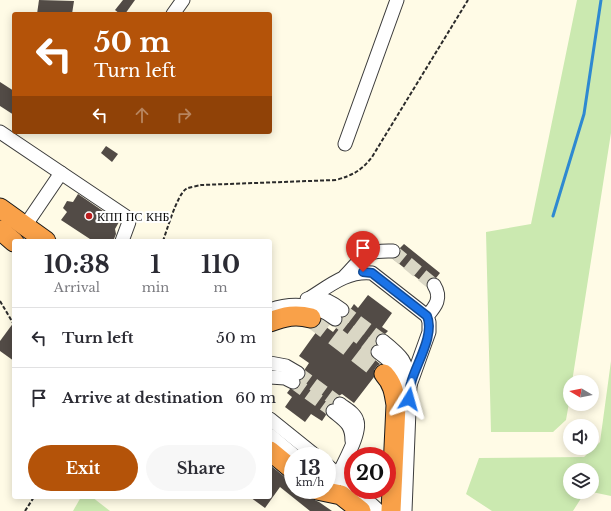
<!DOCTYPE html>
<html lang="en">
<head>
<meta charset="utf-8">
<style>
	body { margin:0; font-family:"Libre Baskerville",serif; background:#f7f7f7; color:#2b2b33; height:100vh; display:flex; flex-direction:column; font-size:15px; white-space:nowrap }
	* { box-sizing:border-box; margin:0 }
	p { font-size:13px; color:#7c7c81 }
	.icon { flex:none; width:22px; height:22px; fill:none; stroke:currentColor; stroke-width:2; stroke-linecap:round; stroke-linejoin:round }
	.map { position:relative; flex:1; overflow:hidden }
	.details { position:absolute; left:12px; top:239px; width:260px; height:260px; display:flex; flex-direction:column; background:#fff; border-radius:4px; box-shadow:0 2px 10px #0003 }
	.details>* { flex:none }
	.guide { position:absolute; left:12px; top:12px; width:260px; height:122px; border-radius:4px; box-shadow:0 2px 10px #0003; background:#b45309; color:#fff; overflow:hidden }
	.needle { width:26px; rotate:280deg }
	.fabs { position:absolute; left:563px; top:375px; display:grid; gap:8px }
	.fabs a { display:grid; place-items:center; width:36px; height:36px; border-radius:50%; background:#fff; box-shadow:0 2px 10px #0003; font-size:20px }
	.speed { position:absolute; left:284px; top:447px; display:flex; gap:8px; font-size:20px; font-weight:700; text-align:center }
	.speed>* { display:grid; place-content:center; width:52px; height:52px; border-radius:50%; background:#fff; box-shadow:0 2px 10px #0003; line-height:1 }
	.speed small { font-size:10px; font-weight:400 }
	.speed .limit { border:6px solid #d22; background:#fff; color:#111 }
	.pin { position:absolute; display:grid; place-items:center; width:34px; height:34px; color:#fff; margin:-41px -17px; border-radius:50% 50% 50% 0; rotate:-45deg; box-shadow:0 0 4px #0007 }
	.pin .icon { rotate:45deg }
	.me { position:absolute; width:44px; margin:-22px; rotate:8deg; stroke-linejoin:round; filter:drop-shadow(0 0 3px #0008) }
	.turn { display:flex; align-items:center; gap:14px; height:84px; padding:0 16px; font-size:18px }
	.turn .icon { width:52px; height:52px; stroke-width:2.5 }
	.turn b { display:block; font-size:28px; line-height:34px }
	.lanes { display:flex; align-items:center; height:38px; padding:0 16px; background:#0003; justify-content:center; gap:20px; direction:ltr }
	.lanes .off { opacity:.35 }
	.eta { display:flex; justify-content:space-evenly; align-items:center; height:68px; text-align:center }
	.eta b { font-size:24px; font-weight:700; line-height:28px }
	.cta { display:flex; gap:8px; margin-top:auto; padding:8px 16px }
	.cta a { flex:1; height:46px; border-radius:24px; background:#b45309; color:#fff; font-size:16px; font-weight:700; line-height:46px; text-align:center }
	.cta a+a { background:#f7f7f7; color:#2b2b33 }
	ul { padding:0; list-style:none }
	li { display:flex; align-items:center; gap:12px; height:60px; padding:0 16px; border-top:1px solid #e1e1e2 }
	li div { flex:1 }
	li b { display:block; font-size:15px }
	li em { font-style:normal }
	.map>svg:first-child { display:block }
	.green { fill:#cbe9b0 }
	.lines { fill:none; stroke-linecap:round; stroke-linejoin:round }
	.stream { stroke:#2e89d1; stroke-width:3 }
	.building { fill:#524b46 }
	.minor-tunnel { stroke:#dad7c5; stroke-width:13; stroke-dasharray:13 6; stroke-linecap:butt }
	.highway-tunnel { stroke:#dad7c5; stroke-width:19; stroke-dasharray:19 10; stroke-linecap:butt }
	.minor-casing { stroke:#3c3c3c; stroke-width:15 }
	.highway-casing { stroke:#1a1a1a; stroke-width:21 }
	.path { stroke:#2b2b2b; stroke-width:2; stroke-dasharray:4 2; stroke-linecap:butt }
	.minor { stroke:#fff; stroke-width:13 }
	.highway { stroke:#f9a149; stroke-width:19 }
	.route-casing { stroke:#114b97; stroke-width:10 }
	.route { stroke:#1a73e8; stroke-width:7 }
	.poi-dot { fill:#bc1f20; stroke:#fff; stroke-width:1.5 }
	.labels { text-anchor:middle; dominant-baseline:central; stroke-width:4; stroke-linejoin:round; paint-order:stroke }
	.poi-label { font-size:12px; fill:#090909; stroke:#fff; text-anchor:start }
</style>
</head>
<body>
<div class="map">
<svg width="611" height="511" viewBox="0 0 611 511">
	<rect width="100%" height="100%" fill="#fffbe6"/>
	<g class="green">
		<path d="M577,0H611V133L572,382H570V397L566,420L553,432H491L486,232L531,224Z"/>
		<path d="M611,361V496L592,492V470H570V492H585L573,511H492L466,494L479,458L584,457L600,442Z"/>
		<path d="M81,497H92L110,511H73Z"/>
	</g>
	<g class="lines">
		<path class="stream" d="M553,216L584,114L601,0"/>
	</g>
	<g class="building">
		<path d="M39,0L74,1L72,14H37Z"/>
		<path d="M123,0H135L125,14H120L115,10Z"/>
		<path d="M0,82L14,91V115L0,106Z"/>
		<path d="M106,146L118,154L112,162L101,153Z"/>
		<path d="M78,194L119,222L115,229L116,234L114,239L107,241H93L61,220L67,212L63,208L67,201L73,202Z"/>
		<path d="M404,244L440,273L436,278H430L427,281L426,285L393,259L400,255V248Z"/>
		<path d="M368,295L392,313L382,327L388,331L385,334L381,333L377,336L375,340L376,344L372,347L370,351L369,355L380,364L377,366L374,370V377L354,403L342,394L334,399L332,403L327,406L325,410L326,415L322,421L311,414L305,422L285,407L292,397L287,393L290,389H297L300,386L301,380L305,377V369L309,363L299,356L322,324L333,332L337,327L341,324L344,318L348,315L350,310L354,304L358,308Z"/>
		<path d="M14,322V361L0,351V341Z"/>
		<path d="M270,465L286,478L293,482V490H304L310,498L319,502L332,511H310L280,487L265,508L250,497H270Z"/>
	</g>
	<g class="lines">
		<g class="minor-tunnel">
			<path d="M393,251L434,285"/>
			<path d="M342,310L383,341"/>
			<path d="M335,319L378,352"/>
			<path d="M298,373L340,404"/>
			<path d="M293,382L333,411"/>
		</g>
		<path class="highway-tunnel" d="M311,318L384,374"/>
		<defs>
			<g id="minor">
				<path d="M173,14L183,0"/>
				<path d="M0,132L61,173"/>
				<path d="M345,144L397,0"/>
				<path d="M25,226L61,173L125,216L129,222L122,241"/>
				<path d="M345,276C364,256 364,250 393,251"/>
				<path d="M310,298C329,286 348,270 372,273L427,316L429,322V332L410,385"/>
				<path d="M307,299C319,295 333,303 342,310"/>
				<path d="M270,310C293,302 316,304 335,319"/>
				<path d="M427,316C436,306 442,298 434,285"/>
				<path d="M383,341C403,357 406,360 410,385L405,511"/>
				<path d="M378,352C393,363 402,371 402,392"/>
				<path d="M270,363L286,366L298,373"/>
				<path d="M270,377L285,378L293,382"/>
				<path d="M333,411C345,421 352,424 352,441"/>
				<path d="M270,419L316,456"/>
				<path d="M270,435L295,456"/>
				<path d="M327,465L353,488"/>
				<path d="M332,487C338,473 362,434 357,421C355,413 346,409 340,404"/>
				<path d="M356,490L379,511"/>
			</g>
			<g id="highway">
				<path d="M0,208L46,241"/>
				<path d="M0,230L14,242"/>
				<path d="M270,322C285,316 296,314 311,318"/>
				<path d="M384,374C393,384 394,392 396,405L391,511"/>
				<path d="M270,451L293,470"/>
				<path d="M317,490L341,495L361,511"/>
			</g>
		</defs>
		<use href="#minor" class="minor-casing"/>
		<use href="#highway" class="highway-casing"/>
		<g class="path">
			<path d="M163,241C167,230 177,195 186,189C190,187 197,186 201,185L336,180C353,175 361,171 372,157L468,0"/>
			<path d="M0,301L13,323"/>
			<path d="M25,511L34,497"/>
		</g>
		<use href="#minor" class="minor"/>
		<use href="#highway" class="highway"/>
	</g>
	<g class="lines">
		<defs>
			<path id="route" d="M363,272L372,273L427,316C435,335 416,364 411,383C409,388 410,394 409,399"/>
		</defs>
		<use href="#route" class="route-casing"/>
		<use href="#route" class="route"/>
	</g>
	<circle class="poi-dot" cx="89" cy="216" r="4"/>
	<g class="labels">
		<g class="poi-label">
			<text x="97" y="216">КПП ПС КНБ</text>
		</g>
	</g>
</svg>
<div class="fabs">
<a><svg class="needle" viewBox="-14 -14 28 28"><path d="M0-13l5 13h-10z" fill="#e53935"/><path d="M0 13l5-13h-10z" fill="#7c7c81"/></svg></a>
<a><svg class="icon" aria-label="sound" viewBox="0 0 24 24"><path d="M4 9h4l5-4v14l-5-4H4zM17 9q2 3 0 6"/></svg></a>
<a><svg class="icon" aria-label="layers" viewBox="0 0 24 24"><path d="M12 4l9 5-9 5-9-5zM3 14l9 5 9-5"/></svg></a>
</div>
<div class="speed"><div>13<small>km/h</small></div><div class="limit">20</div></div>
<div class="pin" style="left:363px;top:272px;background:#d93025"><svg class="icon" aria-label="arrive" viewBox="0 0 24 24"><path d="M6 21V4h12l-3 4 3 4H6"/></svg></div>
<svg class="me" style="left:409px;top:399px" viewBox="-20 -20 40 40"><path d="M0-17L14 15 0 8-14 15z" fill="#1a73e8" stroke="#fff" stroke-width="4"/></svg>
<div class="guide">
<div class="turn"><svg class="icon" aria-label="left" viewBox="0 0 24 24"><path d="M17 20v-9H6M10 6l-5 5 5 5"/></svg><div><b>50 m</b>Turn left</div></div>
<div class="lanes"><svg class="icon" aria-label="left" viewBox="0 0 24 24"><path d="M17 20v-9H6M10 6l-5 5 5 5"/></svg><svg class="icon off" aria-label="ahead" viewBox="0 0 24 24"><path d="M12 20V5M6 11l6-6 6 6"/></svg><svg class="icon off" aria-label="right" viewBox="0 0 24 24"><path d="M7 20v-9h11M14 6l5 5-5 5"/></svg></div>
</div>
<section class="details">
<div class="eta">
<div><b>10:38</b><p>Arrival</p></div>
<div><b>1</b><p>min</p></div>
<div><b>110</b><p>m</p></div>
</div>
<ul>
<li><svg class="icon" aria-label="left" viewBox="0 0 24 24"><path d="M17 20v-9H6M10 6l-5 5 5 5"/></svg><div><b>Turn left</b></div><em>50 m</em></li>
<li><svg class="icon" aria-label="arrive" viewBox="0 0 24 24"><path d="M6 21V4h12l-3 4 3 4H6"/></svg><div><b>Arrive at destination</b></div><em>60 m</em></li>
</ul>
<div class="cta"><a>Exit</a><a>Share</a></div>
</section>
</div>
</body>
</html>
